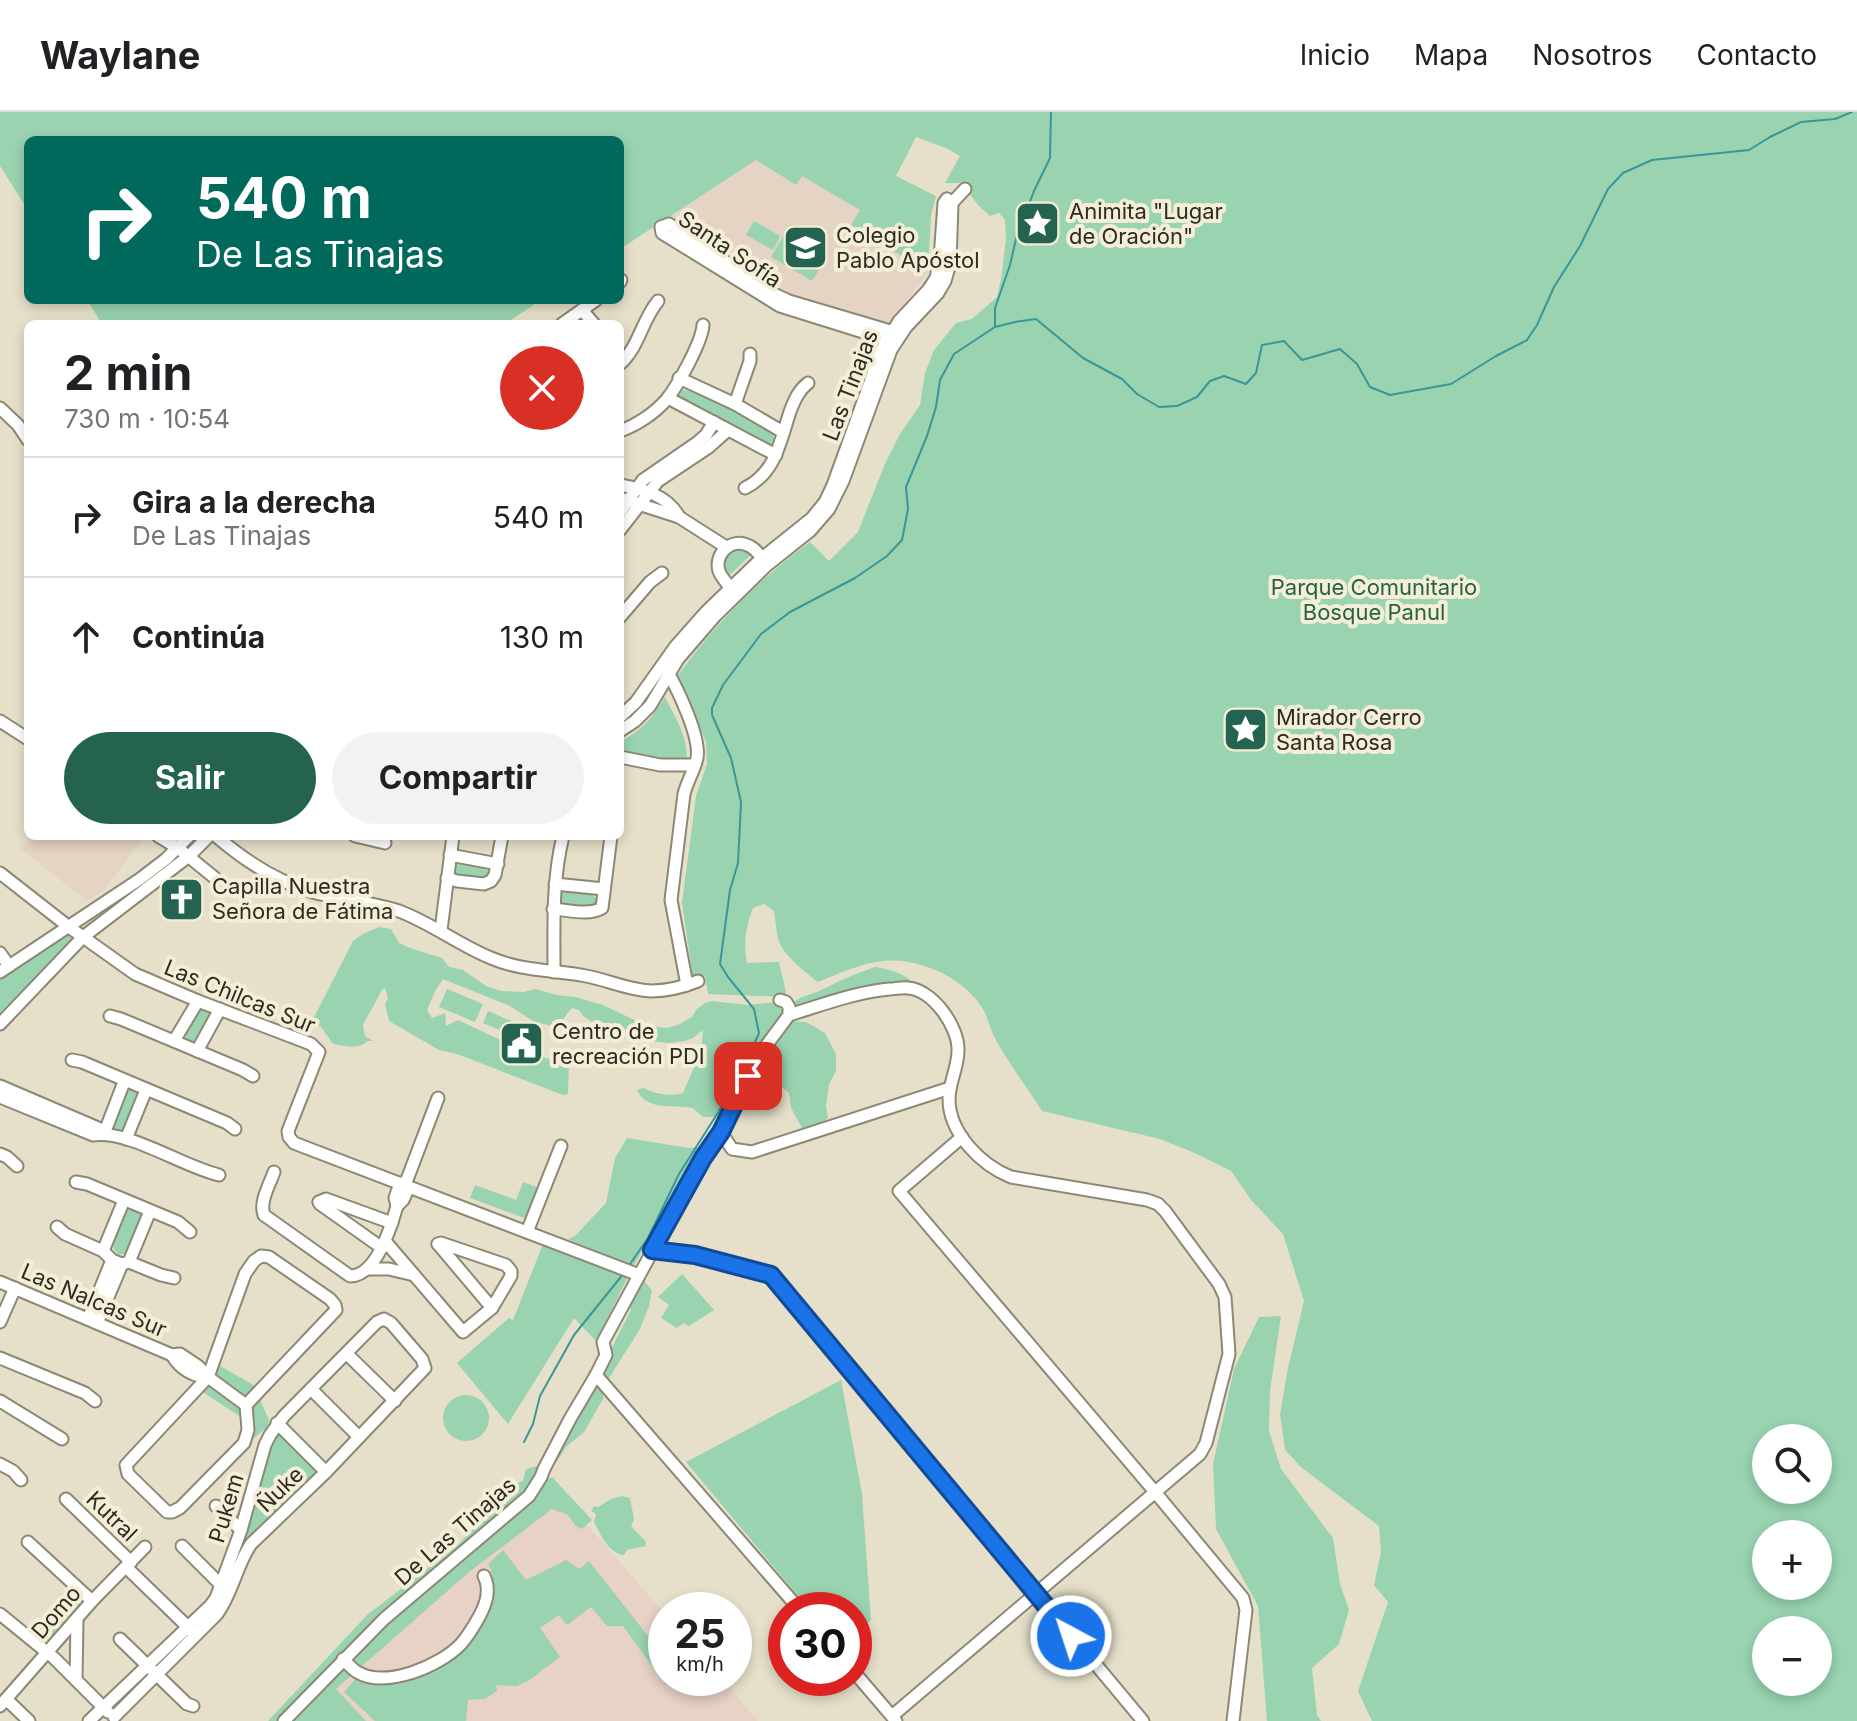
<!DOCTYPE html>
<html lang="es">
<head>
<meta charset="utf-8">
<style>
	body { margin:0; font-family:Inter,sans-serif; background:#f2f2f2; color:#202124; height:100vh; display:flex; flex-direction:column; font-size:30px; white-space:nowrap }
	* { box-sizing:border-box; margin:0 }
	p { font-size:26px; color:#757577 }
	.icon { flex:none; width:44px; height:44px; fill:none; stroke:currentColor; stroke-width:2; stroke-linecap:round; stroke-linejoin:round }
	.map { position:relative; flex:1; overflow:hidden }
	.sheet { position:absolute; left:24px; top:208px; width:600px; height:520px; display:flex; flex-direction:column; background:#fff; border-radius:12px; box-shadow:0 4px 12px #0003 }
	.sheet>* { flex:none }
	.guide { position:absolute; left:24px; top:24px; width:600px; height:168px; border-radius:12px; box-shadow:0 4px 12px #0003; background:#00695c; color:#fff; overflow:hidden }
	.tools { position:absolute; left:1752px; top:1312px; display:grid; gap:16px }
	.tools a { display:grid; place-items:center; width:80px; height:80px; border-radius:50%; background:#fff; box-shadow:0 4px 12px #0003; font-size:40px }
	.speed { position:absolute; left:648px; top:1480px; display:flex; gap:16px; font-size:40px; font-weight:700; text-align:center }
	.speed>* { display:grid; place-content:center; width:104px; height:104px; border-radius:50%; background:#fff; box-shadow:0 4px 12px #0003; line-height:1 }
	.speed small { font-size:20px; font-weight:400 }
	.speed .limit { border:12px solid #d22; background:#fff; color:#111 }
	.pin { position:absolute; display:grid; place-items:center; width:68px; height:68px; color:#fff; margin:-34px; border-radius:16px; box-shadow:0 4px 12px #0006 }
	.me { position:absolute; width:88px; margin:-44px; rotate:320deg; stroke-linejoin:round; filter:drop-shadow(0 0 6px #0008) }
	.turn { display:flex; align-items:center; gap:28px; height:168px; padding:0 40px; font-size:36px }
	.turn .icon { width:104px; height:104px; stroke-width:2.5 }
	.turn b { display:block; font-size:56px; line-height:68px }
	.round { display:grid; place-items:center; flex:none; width:84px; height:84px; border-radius:42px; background:#f2f2f2 }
	.headline { display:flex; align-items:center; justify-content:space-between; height:136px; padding:0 40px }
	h1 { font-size:48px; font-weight:700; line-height:60px }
	.action { display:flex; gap:16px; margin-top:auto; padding:16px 40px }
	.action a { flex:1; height:92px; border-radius:48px; background:#246350; color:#fff; font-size:32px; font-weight:700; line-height:92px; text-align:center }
	.action a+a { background:#f2f2f2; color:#202124 }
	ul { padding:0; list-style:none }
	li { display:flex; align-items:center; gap:24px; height:120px; padding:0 40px; border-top:2px solid #e0e0e0 }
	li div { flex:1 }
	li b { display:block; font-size:30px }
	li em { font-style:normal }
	header { display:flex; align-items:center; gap:48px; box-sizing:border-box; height:112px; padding:0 40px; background:#fff; border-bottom:2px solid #e0e0e0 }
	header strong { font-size:38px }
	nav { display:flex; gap:44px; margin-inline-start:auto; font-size:28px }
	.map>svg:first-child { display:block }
	.industrial { fill:#e8d1c5 }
	.education { fill:#e5d3c3 }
	.green { fill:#99d3b0; fill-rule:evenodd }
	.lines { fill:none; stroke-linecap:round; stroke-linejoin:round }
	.stream { stroke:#3a9797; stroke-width:2 }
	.minor-casing { stroke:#8d8874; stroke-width:15 }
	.minor { stroke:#fff; stroke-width:11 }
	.route-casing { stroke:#114b97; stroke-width:20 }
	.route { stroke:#1a73e8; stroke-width:14 }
	.labels { text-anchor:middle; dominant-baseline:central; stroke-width:8; stroke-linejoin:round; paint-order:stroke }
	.poi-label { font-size:22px; fill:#2e2b23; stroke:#f4eed7; text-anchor:start }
	.street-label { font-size:22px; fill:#2e2b23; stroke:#f4eed7 }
	.park-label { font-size:22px; fill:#246443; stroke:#f4eed7 }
</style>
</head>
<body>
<header>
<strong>Waylane</strong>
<nav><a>Inicio</a><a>Mapa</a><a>Nosotros</a><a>Contacto</a></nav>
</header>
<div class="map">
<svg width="1857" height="1609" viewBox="0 0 1857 1609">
	<rect width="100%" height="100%" fill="#e6e0ca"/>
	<path class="industrial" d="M554,1375L666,1503V1566H721L758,1609H295Z"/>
	<g class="education">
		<path d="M756,48L795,73L802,64L860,98L851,113L928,160L889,213L789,181L671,104Z"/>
		<path d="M38,724H135L142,728L105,777L87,789L20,736Z"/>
	</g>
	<g class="green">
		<path d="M0,0H1857V1609H1372L1358,1579L1388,1490L1374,1473L1381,1440L1379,1414L1302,1356L1285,1338L1280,1302L1288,1256L1304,1189L1283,1122L1252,1089L1231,1059L1197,1042L1160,1027L1042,999C1027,975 1008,951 995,926C990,917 988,906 983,897C974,882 958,869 942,861C893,838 866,850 818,870C806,861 787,846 780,832C776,823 776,810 774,799L764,792L753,796C746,814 743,832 747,851L779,850L787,885L708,882L705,864L693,866L682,791L696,684L707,652L706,630L678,563C718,509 757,469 810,430L829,449L858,420L884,354L900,322L920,293L925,261L934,238L956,211L972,207L997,185L1001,167L1006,127L1005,108L999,101L990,104L979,94L961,71H945L960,44L946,36L916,25L896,64L936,84L931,103L928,160L851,113L860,98L802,64L796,73L756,48L620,137V28H28V98L0,54ZM1766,1326H1818V1378H1766ZM1766,1422H1818V1474H1766ZM1766,1518H1818V1570H1766Z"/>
		<path d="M754,109L780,124L773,138L746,123Z"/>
		<path d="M784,123L825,148L812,169L771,145Z"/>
		<path d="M87,188H541L505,212H102Z"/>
		<path d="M683,278C713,282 749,305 773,323L774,327L771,332H766L720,306L680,287L678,282Z"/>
		<path d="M738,436L752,442L726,466L722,461L724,443Z"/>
		<path d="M665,585C675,605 687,623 687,646L658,647L620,641V630C641,619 653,605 665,585Z"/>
		<path d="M456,748L485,756L491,761L486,767L453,764L451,753Z"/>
		<path d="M564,780L592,783L595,785L599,791L595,796L563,794L560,793L559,783Z"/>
		<path d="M379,815L391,817L399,831L413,837L442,846L449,855L463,858L486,874L501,879L524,880L535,877L557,883L575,885L603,893L647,914L667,916L678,913L692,905L697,897L705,891L712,889L748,893L775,890L784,893L787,902L725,1000L714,1005H703L693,996C674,992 647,1000 637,978L643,976C656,982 669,985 683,981L701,939L703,918L693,926L685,929L668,931L651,929L634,920L601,910H593L584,905L579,898L572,896C566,902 562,911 555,915L533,909L510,894L443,867L435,879L427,898L432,906L445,901L446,914L458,908L530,942L569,952L568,982L563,983L457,942L439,938L389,909L385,892L388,886L385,876L382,878L363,913L365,924L373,929H368C357,938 346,934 333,932L321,915L311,911L353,829L363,822Z"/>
		<path d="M65,822H69L72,827V831L0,904V865Z"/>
		<path d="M875,855C889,857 912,863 916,877L889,876L798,903L792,892C799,884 811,883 821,878C840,869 854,862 875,855Z"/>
		<path d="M447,877L483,892L475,910L439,895Z"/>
		<path d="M203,895L209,897L212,900L196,932L187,929L185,921L198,897Z"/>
		<path d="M488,899L516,911L511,923L483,911Z"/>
		<path d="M790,909L806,910L825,921L836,942V959L829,972L826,994L828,1006L822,1011L802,1016L791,996L789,981L777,971L767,977L759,971C758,946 776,928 790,909Z"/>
		<path d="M128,975L141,979L124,1020L111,1019L110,1013Z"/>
		<path d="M627,1026L689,1036L701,1035L633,1155L568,1127L575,1124L606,1091L615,1046Z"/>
		<path d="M523,1070L539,1076L527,1107L470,1086L475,1073L516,1088Z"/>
		<path d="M130,1097L141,1100L144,1105L127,1142H118C105,1131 119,1113 125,1100Z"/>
		<path d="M543,1132L628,1165L596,1229L574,1206L508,1312L457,1251L509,1206L513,1208Z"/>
		<path d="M682,1162L714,1198L689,1214L684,1211L677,1216L661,1206L669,1193L658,1185Z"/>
		<path d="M643,1167L652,1179L649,1194L640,1217L604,1274L603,1287L584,1320L567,1334L557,1349L546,1352L538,1373L552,1365L592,1408L582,1417L576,1414L568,1403L552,1397L469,1460L336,1577L366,1609H268L367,1503L458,1433L487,1402V1393L490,1388H495L500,1395C509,1391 510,1382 513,1373L523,1369L526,1357L538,1354L595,1256L604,1251L631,1198L626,1186Z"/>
		<path d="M1281,1204L1270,1279L1269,1319L1281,1357L1333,1426L1340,1472L1349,1498L1339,1532L1312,1556L1317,1603L1321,1609H1267L1258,1494L1216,1417L1213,1352L1234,1257L1259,1205Z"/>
		<path d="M220,1254L257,1275L246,1287L213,1266Z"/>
		<path d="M841,1268L862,1382L871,1508L857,1522L854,1521V1498H814L798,1484L686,1350Z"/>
		<path d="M208,1273L243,1295L244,1307L201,1279Z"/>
		<circle cx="466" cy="1306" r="23"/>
		<path d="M259,1285L269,1308L268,1314L252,1328L251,1294Z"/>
		<path d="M277,1318L318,1358L317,1364L251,1428L222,1491L200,1511V1509L214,1494L269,1336Z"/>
		<path d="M622,1384L630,1386L634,1407L631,1414L646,1430V1434L627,1438L624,1443C608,1441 601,1423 594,1410L596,1402L591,1399L594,1394L598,1395L611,1387Z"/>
		<path d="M503,1438L526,1468L566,1448L579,1457L589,1449L666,1547V1566H675L666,1573L623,1514H607L591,1495L567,1513L559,1503L540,1516L560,1545L531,1567L517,1574L496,1573L497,1579L485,1587L468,1588L466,1609H375L344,1580L357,1565C381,1567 403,1570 426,1561C438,1557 453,1547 462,1537C467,1531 471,1522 475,1515C488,1496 501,1474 488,1452Z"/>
		<path d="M73,1477L84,1488L49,1530L36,1517Z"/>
	</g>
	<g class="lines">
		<g class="stream">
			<path d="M995,214V196L1010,153L1016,127L1034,79L1050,46L1051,0"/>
			<path d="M628,1155L648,1126L679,1062L719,999L732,972L751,939L759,921L754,897L728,865L720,852L730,778L738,751L741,690L731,646L712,603V596L723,573L761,522L790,500L855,466L887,444L902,428L908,397L906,375L927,324L936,295L940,268L954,242L995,215L1015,210L1036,207L1083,246L1122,267L1137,282L1159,295L1177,294L1197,285L1210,269L1224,264L1246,272L1256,261L1262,233L1284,229L1302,248L1340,237L1357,252L1370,275L1390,283L1451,272L1496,244L1527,228L1537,213L1554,175L1580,134L1608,77L1623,61L1652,48L1749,38L1770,25L1801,10L1835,7L1852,0"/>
			<path d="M524,1330L533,1312L540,1284L574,1223L624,1161"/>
		</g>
		<defs>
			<g id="minor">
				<path d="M952,91L965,77"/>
				<path d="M620,170L621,168"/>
				<path d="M582,198L594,212"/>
				<path d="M562,212L596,188"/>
				<path d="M892,229L780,194L662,121L661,115L669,112L774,182L789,189L897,221"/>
				<path d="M620,252C639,235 642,208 658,189"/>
				<path d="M679,266L735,292L783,320"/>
				<path d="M668,286L776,343"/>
				<path d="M735,292L750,249V242"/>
				<path d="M0,296L18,313L28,328"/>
				<path d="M620,319C637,313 655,301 667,287C678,273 702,230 703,213"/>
				<path d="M620,373C642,377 668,383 679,405"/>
				<path d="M745,376C777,360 780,328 791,297C795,287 799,278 808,271"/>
				<path d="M620,386L679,405L726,435"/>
				<path d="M620,400L643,368L698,330L706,323L714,310"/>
				<path d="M620,418L658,369L709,335L728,318"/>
				<path d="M730,475C726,470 721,465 719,459C714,442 731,426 747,433C754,435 758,441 762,446"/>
				<path d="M620,505L650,470L662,461"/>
				<path d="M666,557C677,576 701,625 697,646C694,659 687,670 684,682L671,788L687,873"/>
				<path d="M620,605L636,590L675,535L706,500L762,446L812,406L825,390L833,373L882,237L899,209L928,178L936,166L940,147L944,91L947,87"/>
				<path d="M0,609L28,627"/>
				<path d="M620,619L635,609L650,594L678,547L715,504L766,454L810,419L829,397L843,369L891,238L906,215L938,181L945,169L950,152L952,91L947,87"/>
				<path d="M620,645L660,653H695"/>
				<path d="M158,724L178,736L215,766"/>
				<path d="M216,724C245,749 279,771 316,781C343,788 371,790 399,799C433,812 459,833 491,846C521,859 554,858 586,864C608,868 628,878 651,879C667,879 683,875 698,869"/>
				<path d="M355,724L385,731"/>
				<path d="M450,743L498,752"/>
				<path d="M0,761L69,815L135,862L198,889L311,932L319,940L288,1019L289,1025L294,1031L639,1163"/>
				<path d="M447,766L457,769L484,772L491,769L495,763L502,724"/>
				<path d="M555,772L604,777"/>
				<path d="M553,797C569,798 588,804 602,796L611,724"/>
				<path d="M441,818L453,724"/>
				<path d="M0,841L9,854"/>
				<path d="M0,860L140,767L166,747L189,724"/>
				<path d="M554,860C554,814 552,769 563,724"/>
				<path d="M780,888L786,890L789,895V903L757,946L722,1015L721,1020L732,1037L752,1040L950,976"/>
				<path d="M789,903C822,893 855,880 890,877C895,877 902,875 908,876C933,878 959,915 958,939C958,955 949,971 949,987C949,1021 981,1053 1011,1065L1147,1088L1158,1092L1165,1099L1219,1172L1225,1185L1229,1242L1206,1331L1200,1342L892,1604"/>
				<path d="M110,904L121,907L243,958L253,964"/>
				<path d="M0,912L83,825L189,744L209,724"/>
				<path d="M174,929L198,889"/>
				<path d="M197,939L220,897"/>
				<path d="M72,948L82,950L227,1011L235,1017"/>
				<path d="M0,974L98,1016L104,1022"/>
				<path d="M0,985L93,1023C130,1018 181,1054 219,1063"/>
				<path d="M104,1022L124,970"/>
				<path d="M962,1025L899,1079L1155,1380L1243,1486L1246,1498L1233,1609"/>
				<path d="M126,1027L146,978"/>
				<path d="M0,1042L7,1045L17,1054"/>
				<path d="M274,1060C270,1072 259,1090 264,1103L350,1164C376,1164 391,1115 397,1094"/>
				<path d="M76,1070L87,1072L178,1110L190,1120"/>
				<path d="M400,1071L395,1086L397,1094L403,1088L409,1075"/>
				<path d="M405,1073L438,986"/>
				<path d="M319,1090L320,1092L382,1136"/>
				<path d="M319,1090L326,1087L392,1111"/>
				<path d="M57,1115L65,1122L103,1139L112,1148L122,1152L129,1150L161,1163L174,1166"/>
				<path d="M527,1120L561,1034"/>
				<path d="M385,1129L463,1220L492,1196L511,1164V1159L506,1153L441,1131L438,1132"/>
				<path d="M438,1132L492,1196"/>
				<path d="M652,1138L695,1143L771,1163L1143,1609"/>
				<path d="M103,1139L124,1088"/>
				<path d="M261,1144L269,1145L330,1187L335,1193L336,1198L246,1293L248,1318L244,1331L180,1396L172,1400H167L128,1362L126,1353L208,1265L245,1162L254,1149Z"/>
				<path d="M129,1150L150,1099"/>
				<path d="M367,1157H389L414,1163"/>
				<path d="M0,1170L172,1243L180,1242L198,1254L208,1265L246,1293"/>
				<path d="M88,1207L112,1148"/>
				<path d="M0,1210L15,1176"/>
				<path d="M97,1211L122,1152"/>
				<path d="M347,1242L395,1289"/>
				<path d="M172,1243C179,1256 193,1265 208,1265"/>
				<path d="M0,1246L85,1281L95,1289"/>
				<path d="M596,1263L800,1498"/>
				<path d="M311,1277L359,1325"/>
				<path d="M0,1289L62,1327"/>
				<path d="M277,1311L326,1360"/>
				<path d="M0,1352L13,1359L21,1368"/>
				<path d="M66,1387L131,1450"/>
				<path d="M216,1394L241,1418"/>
				<path d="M28,1430L92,1489"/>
				<path d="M182,1434L222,1474"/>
				<path d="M126,1455L192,1519"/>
				<path d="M0,1502L54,1546L108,1600"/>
				<path d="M120,1527L187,1592L193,1594"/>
				<path d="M343,1547C347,1551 352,1557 357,1560C386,1577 440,1554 461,1532C468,1524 474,1514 479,1505C486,1492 491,1478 484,1464"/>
				<path d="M854,1560L896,1609"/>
				<path d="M76,1568L77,1507"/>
				<path d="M6,1587L29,1609"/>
				<path d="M0,1594L92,1489L145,1435"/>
				<path d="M89,1609L210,1494L216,1486L241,1418L265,1333L270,1323L284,1304L377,1210L384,1207L391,1211L422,1247L425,1256L326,1360L251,1432C236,1454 233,1480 217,1502L114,1605"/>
				<path d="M284,1609L384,1507L529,1384L541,1365L544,1357L570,1307L596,1263L606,1243L603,1230L703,1046L721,1020"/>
			</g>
		</defs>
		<use href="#minor" class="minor-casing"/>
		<use href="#minor" class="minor"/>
	</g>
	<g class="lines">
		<defs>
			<path id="route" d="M748,964L721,1020L703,1046L652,1138L695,1143L771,1163L1071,1524"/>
		</defs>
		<use href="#route" class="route-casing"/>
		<use href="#route" class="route"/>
	</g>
	<defs>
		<symbol id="sight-square" viewBox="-11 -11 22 22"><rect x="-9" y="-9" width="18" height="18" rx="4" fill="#246350" stroke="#f4eed7"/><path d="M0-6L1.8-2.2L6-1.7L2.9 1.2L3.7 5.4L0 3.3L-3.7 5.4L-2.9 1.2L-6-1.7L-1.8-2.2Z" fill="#fff"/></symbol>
		<symbol id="school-square" viewBox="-11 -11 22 22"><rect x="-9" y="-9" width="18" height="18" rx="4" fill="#246350" stroke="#f4eed7"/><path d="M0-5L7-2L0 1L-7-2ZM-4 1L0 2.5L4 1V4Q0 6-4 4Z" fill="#fff"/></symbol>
		<symbol id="church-square" viewBox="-11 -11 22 22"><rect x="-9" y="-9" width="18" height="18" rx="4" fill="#246350" stroke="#f4eed7"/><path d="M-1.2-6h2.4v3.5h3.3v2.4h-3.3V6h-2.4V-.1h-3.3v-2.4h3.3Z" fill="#fff"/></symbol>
		<symbol id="civic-square" viewBox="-11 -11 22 22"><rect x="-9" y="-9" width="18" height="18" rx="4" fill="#246350" stroke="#f4eed7"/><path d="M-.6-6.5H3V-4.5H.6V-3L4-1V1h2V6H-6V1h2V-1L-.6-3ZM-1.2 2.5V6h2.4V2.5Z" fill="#fff"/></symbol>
	</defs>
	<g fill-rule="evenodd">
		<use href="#sight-square" x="1012" y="86" width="51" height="51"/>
		<use href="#school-square" x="780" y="110" width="51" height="51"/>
		<use href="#sight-square" x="1220" y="592" width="51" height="51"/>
		<use href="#church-square" x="156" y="762" width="51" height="51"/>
		<use href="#civic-square" x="496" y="906" width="51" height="51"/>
	</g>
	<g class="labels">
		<g class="poi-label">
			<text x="1069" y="99">Animita "Lugar<tspan x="1069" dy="25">de Oración"</tspan></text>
			<text x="836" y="123">Colegio<tspan x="836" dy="25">Pablo Apóstol</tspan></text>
			<text x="1276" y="605">Mirador Cerro<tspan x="1276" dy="25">Santa Rosa</tspan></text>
			<text x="212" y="774">Capilla Nuestra<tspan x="212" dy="25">Señora de Fátima</tspan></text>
			<text x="552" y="919">Centro de<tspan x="552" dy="25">recreación PDI</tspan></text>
		</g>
		<g class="street-label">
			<text transform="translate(730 137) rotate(34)">Santa Sofía</text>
			<text transform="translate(850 273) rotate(-69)">Las Tinajas</text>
			<text transform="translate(240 884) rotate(22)">Las Chilcas Sur</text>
			<text transform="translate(94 1188) rotate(23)">Las Nalcas Sur</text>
			<text transform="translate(280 1377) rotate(-44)">Ñuke</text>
			<text transform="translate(226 1396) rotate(-73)">Pukem</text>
			<text transform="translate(112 1404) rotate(44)">Kutral</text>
			<text transform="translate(455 1419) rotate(-41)">De Las Tinajas</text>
			<text transform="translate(56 1500) rotate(-49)">Domo</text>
		</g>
		<g class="park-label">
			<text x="1374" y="475">Parque Comunitario<tspan x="1374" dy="25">Bosque Panul</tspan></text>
		</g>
	</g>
</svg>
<div class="tools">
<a><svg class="icon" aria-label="search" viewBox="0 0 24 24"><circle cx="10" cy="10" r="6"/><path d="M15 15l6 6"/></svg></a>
<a>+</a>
<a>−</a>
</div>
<div class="speed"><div>25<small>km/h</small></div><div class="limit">30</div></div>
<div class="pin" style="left:748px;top:964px;background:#d93025"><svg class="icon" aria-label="arrive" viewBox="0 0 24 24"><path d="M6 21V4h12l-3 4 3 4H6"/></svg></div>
<svg class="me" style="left:1071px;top:1524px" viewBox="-20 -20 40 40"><circle r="17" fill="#1a73e8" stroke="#fff" stroke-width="3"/><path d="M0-11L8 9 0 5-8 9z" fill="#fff"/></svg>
<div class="guide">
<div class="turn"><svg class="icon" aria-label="right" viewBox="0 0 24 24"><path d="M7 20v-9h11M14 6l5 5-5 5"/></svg><div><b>540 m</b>De Las Tinajas</div></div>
</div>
<section class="sheet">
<div class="headline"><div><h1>2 min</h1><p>730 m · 10:54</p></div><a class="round" style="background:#d93025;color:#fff"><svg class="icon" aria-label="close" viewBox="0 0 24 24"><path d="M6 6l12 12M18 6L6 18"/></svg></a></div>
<ul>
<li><svg class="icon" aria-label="right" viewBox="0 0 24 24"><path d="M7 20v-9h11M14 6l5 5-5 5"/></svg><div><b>Gira a la derecha</b><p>De Las Tinajas</p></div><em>540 m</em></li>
<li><svg class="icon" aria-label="ahead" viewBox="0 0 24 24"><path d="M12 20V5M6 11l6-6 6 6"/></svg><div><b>Continúa</b></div><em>130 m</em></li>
</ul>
<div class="action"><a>Salir</a><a>Compartir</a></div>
</section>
</div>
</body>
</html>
